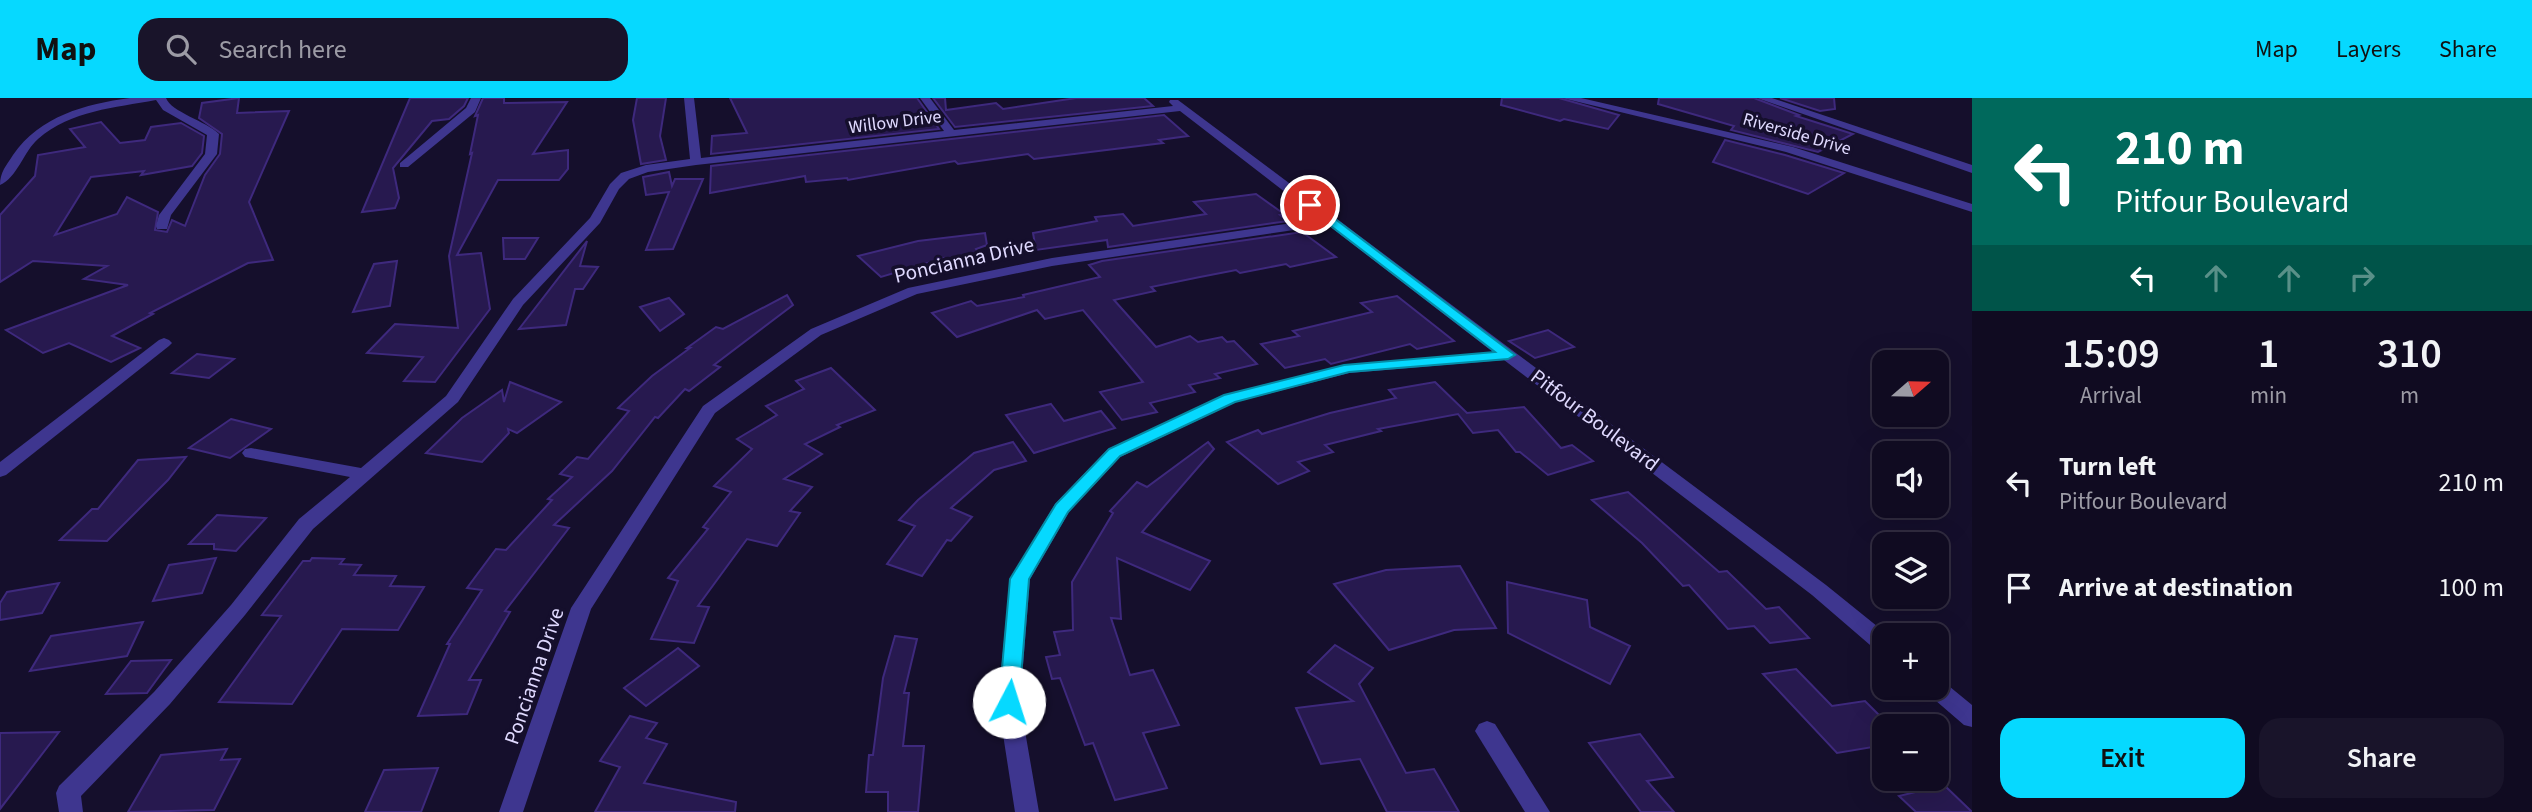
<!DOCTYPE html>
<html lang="en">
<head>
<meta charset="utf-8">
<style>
	body { margin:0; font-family:"Source Sans 3",sans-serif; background:#19142a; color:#f1f3f6; height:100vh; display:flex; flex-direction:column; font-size:26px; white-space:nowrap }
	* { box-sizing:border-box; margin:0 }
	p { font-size:23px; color:#9c9ba5 }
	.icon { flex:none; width:38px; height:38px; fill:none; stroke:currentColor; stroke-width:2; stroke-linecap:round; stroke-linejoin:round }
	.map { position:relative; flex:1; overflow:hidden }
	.panel { display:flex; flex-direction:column; background:#100b21; width:560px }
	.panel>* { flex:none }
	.top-card { background:#00695c; color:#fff; overflow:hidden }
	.needle { width:46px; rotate:70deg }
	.controls { position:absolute; left:1872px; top:252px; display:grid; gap:14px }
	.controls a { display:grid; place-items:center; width:77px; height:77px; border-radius:14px; background:#100b21; box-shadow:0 7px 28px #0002,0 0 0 2px #302b3f; font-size:35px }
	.pin { position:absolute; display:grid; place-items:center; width:60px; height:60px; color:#fff; margin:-30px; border:4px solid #fff; border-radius:50%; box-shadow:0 2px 7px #0007 }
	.me { position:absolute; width:77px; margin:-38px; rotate:5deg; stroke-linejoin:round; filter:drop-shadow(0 0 5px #0008) }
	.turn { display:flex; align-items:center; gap:24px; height:147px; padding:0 28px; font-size:32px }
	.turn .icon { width:91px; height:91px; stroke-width:2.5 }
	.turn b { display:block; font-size:49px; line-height:60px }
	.lanes { display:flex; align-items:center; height:66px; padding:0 28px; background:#0003; justify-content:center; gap:35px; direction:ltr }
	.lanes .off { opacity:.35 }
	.eta { display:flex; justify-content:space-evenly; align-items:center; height:119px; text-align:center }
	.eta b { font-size:42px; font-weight:600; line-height:49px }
	.primary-button { display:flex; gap:14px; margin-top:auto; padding:14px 28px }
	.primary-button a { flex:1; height:80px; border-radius:21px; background:#06d9ff; color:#111; font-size:28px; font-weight:600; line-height:80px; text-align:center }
	.primary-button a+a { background:#19142a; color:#f1f3f6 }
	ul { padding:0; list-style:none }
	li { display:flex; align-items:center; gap:21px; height:105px; padding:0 28px }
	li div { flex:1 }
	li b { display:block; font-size:26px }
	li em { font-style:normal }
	header { display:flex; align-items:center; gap:42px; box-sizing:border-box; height:98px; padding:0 35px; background:#06d9ff; color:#111 }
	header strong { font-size:33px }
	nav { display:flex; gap:38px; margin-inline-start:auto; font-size:24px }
	.search { width:490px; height:63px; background:#19142a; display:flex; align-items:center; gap:18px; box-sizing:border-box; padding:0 24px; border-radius:21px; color:#9c9ba5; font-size:26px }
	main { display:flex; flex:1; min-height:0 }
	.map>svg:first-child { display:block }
	.building { fill:#27194f; stroke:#3e297d; stroke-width:2 }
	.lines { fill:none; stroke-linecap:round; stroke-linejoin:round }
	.street { fill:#3e368f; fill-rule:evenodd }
	.route { fill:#06d9ff; stroke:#048da6; stroke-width:2 }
	.labels { text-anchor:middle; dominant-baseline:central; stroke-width:7; stroke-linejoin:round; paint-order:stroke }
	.far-street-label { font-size:18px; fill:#e0daff; stroke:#150f2c }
	.street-label { font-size:21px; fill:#e0daff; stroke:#150f2c }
</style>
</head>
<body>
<header>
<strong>Map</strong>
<div class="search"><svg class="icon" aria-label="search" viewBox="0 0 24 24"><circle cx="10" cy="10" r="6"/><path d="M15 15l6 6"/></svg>Search here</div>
<nav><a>Map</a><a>Layers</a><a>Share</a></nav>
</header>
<main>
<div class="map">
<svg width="1972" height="714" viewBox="0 0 1972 714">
	<rect width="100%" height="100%" fill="#150f2c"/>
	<g class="building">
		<path d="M239,0L237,15L289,13L249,104L273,162L248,165L150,215L153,216L112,238L140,250L111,264L69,245L43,255L6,232L128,187L84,181L107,168L33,163L0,184V117L35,78L38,57L85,49L70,31L101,24L120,45L145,42L151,29L181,25L204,38L202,55L192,68L141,77L144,73L91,79L55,137L117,116L127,99L158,114L155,132L167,134L172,122L185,128L205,77L220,56L222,36L199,20L202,5Z"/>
		<path d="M410,0H468L464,8L449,21L432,23L393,70L399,100L395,110L362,114Z"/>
		<path d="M483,0H504V5L567,4L533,56L568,52V71L559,82H498L457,157L481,155L490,211L435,284L404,283L423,259L367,255L395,226L458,230L449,158L472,55L470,56L478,17L475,18Z"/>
		<path d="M637,0H666L660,38L666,62L641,66L633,22Z"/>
		<path d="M730,0H917L939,31L711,56L712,38L747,35Z"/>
		<path d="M933,0H945L946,12L996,5L1003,11L1076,0H1144L1153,8L955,29Z"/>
		<path d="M1502,0H1559L1619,17L1608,31L1564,21L1560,23L1501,7Z"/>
		<path d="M1659,0H1754L1799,17L1796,18L1853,36L1818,54L1731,32L1734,28L1658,6Z"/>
		<path d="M1780,0H1834L1835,11L1820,13Z"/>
		<path d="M1164,17L1188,38L1159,42L1163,45L1034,61L1028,56L958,66L955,63L848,82L847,80L806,84L805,78L710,95L711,68Z"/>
		<path d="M1725,42L1785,57L1844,75L1808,96L1713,64Z"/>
		<path d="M669,74L672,88L675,81H703L673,151L646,152L669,94L646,97L643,79Z"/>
		<path d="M1256,96L1284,116L1280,117L1288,123L1108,149L1107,142L1036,152L1033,135L1097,123L1095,119L1123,116L1133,128L1206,116L1194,104Z"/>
		<path d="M1302,134L1336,159L1290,169L1286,166L1240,175L1236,172L1200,179L1151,189L1155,193L1114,202L1156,249L1190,238L1198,244L1222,239L1227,244L1234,243L1257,266L1215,276L1220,280L1189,287L1195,294L1150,305L1157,314L1122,322L1100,294L1143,284L1083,212L1045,221L1037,212L957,239L932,215L971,203L977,208L1024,199L1023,197L1100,179L1089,167L1102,163Z"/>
		<path d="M985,135L987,147L976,151L982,161L947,166L944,160L881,179L858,158L918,143Z"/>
		<path d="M503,140H538L525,161H504Z"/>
		<path d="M587,143L580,168L598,169L583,191H575L566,227L519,231Z"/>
		<path d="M397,163L390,208L353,214L374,166Z"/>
		<path d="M787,197L793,207L714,267L720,269L689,293L685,291L658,320L655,319L612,373L554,427L569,430L505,513L510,514L469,582H481L467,616L418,618L450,546H447L482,492L467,490L496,451L506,452L552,402L548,401L572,379L560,376L577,359L588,361L629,313L618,310L652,278L690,250H687L716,229L723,231Z"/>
		<path d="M1397,198L1454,243L1417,251L1410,246L1331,266L1325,261L1285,270L1261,246L1299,238L1293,233L1372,214L1361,205Z"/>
		<path d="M669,200L684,216L660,233L640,209Z"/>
		<path d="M1548,232L1574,249L1535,260L1509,243Z"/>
		<path d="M197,256L234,261L209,280L172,275Z"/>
		<path d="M831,270L875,312L837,327L840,329L805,346L822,356L784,381L812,389L790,413L800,415L777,448L747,441L698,508L709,509L694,545L651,541L678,483L668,480L708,431L703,429L731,394L714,388L752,351L737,341L777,317L766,308L804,291L796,283Z"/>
		<path d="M510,284L561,304L517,335L508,331L509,335L482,364L426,355L462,320L502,292L504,304Z"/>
		<path d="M1435,284L1467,315L1524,309L1561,350L1572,347L1593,363L1548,377L1520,354H1516L1498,332L1473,335L1458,316L1378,331L1381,333L1325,347L1333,354L1298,364L1309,373L1278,386L1227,344L1258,332L1262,336L1330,315L1396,300L1389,292Z"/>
		<path d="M1051,306L1064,323L1101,313L1115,330L1034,355L1006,317Z"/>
		<path d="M231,321L271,331L230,360L189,350Z"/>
		<path d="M1013,344L1026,363L994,372L951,410L972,419L951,443L947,442L922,478L887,466L915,428L899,422L918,402L974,355Z"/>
		<path d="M1208,344L1214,351L1142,434L1210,463L1190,492L1117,460L1121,521L1111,520L1130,577L1153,572L1179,627L1143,635L1167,690L1115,702L1093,645L1085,647L1060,580L1052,581L1046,559L1060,557L1054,534L1073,532L1072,484L1113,415L1110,413L1137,384L1147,389Z"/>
		<path d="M186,359L168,382L107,443L60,442L92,411H98L138,362Z"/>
		<path d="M1628,394L1719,474L1727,473L1766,511L1779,509L1809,540L1770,545L1754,528L1728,531L1689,487L1683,488L1642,445L1592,402Z"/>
		<path d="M217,417L266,420L236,453L214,451V446H189Z"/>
		<path d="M216,460L202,495L153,503L169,467Z"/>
		<path d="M312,460L344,461L340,466L361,467L354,477L396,478L390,488L424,489L398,532L342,531L292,606L219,604L281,518L262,517L303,463H310Z"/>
		<path d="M1460,468L1496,530L1454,532L1389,552L1334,486L1386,472Z"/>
		<path d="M1507,484L1587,502L1590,529L1630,548L1610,586L1508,535Z"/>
		<path d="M59,485L42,515L0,522V505L7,494Z"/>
		<path d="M143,524L127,558L30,573L51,538Z"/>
		<path d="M895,538L917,541L904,595H909L903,648H924L918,714H888V694H866L869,657H873L883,580Z"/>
		<path d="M1335,547L1373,570L1359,586L1406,675L1434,671L1459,714H1387L1360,661L1321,666L1296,610L1353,603L1308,574Z"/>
		<path d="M678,550L699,568L646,608L624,590Z"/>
		<path d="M171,562L147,595L106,596L131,563Z"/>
		<path d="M1796,571L1832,608L1865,603L1885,623V647L1837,655L1763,576Z"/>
		<path d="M630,618L657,625L646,640L667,646L644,685L736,704L735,714H595L620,669L600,663Z"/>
		<path d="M59,634L0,711V635Z"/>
		<path d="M1640,636L1673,679L1647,683L1674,714H1641L1589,645Z"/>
		<path d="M227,651L221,662L240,661L214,712L128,714L161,657Z"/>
		<path d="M438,670L421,714H365L384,672Z"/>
		<path d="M1944,687L1972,714H1916L1899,698Z"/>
	</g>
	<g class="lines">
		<g class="street">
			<path d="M130,0H166C171,14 206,23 219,36L217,56L171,117L167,131H157L156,128L159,117L205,56L207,37L163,12L156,2C114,10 72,12 38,41C24,53 17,80 0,87C0,74 6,68 13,57C40,18 85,6 130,0Z"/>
			<path d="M471,0H481L475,14L408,69H400V65L466,10Z"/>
			<path d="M684,0H694L701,60L944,33L920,0H930L954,32L1173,8L1169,4L1170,2H1178L1826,487L1888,537H1885V555L1877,553L1812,497L1504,262L1349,275L1236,304L1120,359L1069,414L1030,481L1020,604L1039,714H1015L998,604L1010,481L1055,406L1108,351L1224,298L1343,267L1493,254L1328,127L1052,168L917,196L821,237L715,315L591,511L523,714H499L571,510L703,308L811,231L908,190L1052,160L1320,121L1180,13L696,67L648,74L629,81L619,91L600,125L523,207L458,304L313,431L245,517L170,606L81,698L83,714H59L56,695L59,688L154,594L231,507L299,421L350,379L245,359L242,355L245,351L251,350L361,370L446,298L513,201L590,120L610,86L621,75L646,67L690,61Z"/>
			<path d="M1562,0H1581L1793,49L1972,106V114L1786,54Z"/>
			<path d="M1757,0H1772L1972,67V75Z"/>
			<path d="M164,240L169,242L172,245L169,248L6,377L0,379V364L159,242Z"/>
			<path d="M1937,582L1944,584L1972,607V629L1964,627L1928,596L1925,590H1937Z"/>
			<path d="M1487,623L1495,626L1550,714H1525L1475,633L1479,626Z"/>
		</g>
	</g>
	<path class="route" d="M1306,105H1314L1515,257L1508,261L1349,274L1235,304L1120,358L1068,414L1029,481L1019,604L1016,609L1009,612L1002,609L999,604L1010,481L1056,406L1109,351L1224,297L1344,267L1495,254L1306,109Z"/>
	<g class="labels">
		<g class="far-street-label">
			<text transform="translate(895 24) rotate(-7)">Willow Drive</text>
			<text transform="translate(1797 36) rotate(16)">Riverside Drive</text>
		</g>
		<g class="street-label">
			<text transform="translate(964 162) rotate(-13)">Poncianna Drive</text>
			<text transform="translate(1595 322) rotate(37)">Pitfour Boulevard</text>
			<text transform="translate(534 578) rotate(-71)">Poncianna Drive</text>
		</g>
	</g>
</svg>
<div class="controls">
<a><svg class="needle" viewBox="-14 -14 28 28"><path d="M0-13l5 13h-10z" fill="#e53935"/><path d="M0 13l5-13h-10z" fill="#9c9ba5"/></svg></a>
<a><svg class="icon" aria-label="sound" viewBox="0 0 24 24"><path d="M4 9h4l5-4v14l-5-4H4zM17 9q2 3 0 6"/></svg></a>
<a><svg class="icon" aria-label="layers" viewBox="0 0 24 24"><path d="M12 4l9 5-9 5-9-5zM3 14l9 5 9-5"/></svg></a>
<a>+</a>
<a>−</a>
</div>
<div class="pin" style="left:1310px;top:107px;background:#d93025"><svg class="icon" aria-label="arrive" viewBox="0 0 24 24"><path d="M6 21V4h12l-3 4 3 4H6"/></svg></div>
<svg class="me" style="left:1009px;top:604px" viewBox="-20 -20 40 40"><circle r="19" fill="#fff"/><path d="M0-13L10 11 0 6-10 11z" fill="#06d9ff"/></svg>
</div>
<section class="panel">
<div class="top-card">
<div class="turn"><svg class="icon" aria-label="left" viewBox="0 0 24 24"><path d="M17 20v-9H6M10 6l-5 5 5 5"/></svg><div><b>210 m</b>Pitfour Boulevard</div></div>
<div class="lanes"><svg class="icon" aria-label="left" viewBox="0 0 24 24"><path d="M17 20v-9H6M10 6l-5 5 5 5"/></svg><svg class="icon off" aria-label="ahead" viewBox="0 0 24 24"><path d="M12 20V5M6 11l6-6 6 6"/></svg><svg class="icon off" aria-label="ahead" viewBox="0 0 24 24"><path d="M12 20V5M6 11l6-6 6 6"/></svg><svg class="icon off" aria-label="right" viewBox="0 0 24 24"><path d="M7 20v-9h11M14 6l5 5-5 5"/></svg></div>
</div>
<div class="eta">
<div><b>15:09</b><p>Arrival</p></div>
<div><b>1</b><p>min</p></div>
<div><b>310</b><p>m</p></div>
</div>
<ul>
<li><svg class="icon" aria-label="left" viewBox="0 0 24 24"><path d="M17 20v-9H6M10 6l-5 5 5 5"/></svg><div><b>Turn left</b><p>Pitfour Boulevard</p></div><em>210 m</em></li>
<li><svg class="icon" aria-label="arrive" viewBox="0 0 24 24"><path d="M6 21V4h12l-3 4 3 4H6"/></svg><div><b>Arrive at destination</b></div><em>100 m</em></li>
</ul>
<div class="primary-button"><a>Exit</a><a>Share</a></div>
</section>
</main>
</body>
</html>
